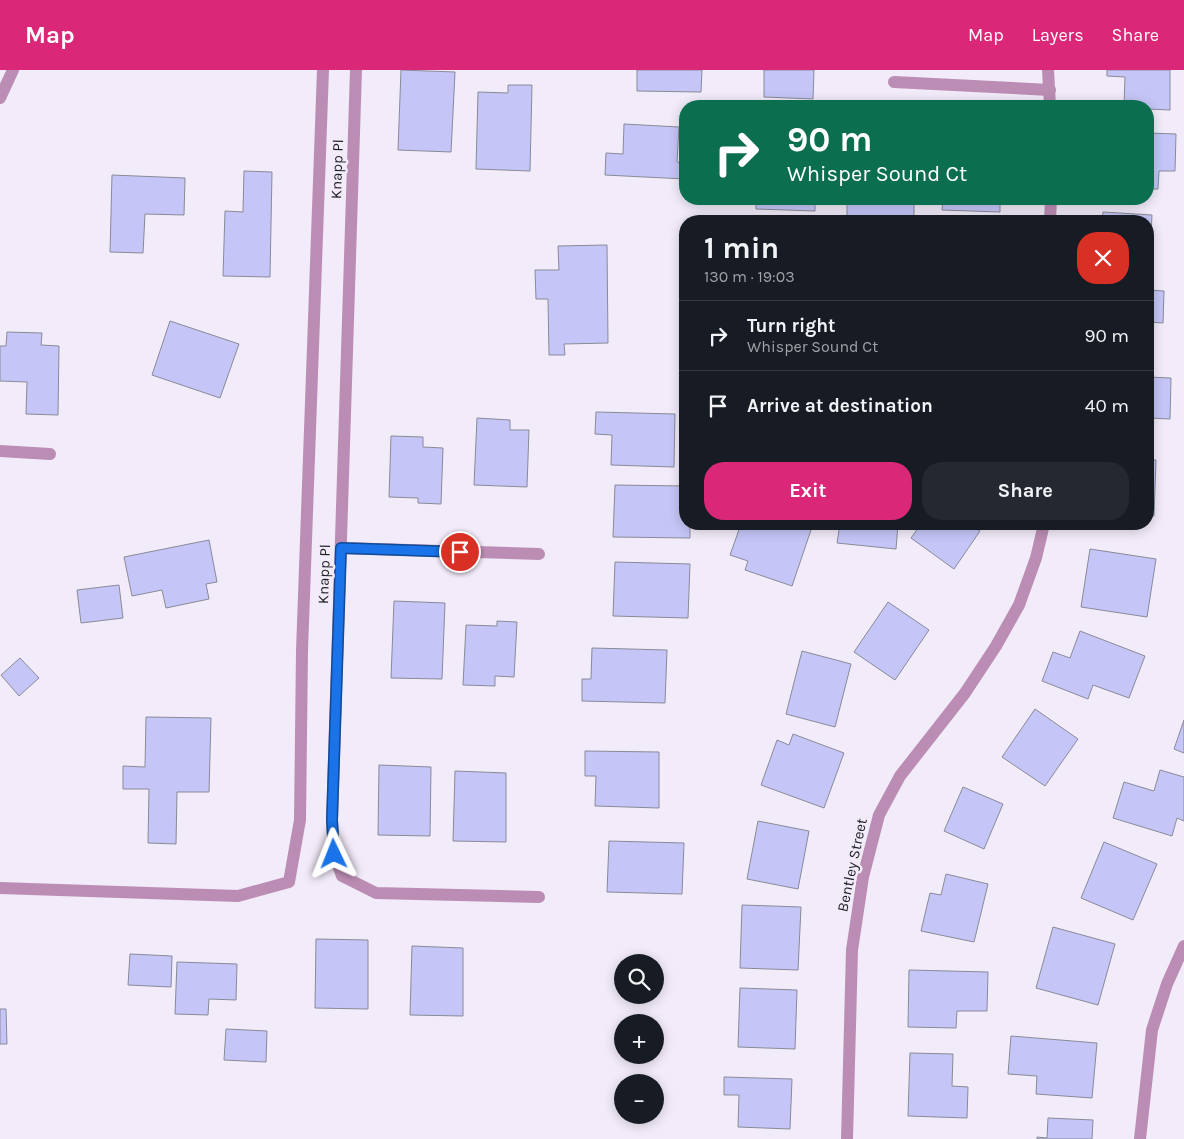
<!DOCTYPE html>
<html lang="en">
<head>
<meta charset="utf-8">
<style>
	body { margin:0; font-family:Karla,sans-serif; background:#242831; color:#f1f3f6; height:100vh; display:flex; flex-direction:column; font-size:19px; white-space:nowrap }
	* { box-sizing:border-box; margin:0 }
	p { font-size:16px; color:#9ea1a6 }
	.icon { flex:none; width:28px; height:28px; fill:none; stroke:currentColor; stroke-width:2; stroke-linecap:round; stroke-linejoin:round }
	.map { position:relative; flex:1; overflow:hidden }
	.sheet { position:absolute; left:679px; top:145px; width:475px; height:315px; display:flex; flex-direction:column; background:#171b24; border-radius:20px; box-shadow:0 2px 12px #0003 }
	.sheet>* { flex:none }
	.banner { position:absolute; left:679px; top:30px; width:475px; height:105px; border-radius:20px; box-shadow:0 2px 12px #0003; background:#0b6e4f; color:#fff; overflow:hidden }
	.buttons { position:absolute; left:614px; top:884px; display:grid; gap:10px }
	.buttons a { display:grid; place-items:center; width:50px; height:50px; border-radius:50%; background:#171b24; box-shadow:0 2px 12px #0003; font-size:25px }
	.pin { position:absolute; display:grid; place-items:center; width:42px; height:42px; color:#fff; margin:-21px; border:2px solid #fff; border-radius:50%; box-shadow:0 1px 5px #0007 }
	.me { position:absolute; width:55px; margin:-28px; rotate:358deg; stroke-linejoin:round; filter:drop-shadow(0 0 4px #0008) }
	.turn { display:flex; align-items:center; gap:18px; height:105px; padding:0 25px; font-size:22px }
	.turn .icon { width:65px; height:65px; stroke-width:2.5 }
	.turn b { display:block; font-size:35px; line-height:42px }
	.round { display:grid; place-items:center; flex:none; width:52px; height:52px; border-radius:20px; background:#242831 }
	.overview { display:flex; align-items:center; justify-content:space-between; height:85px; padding:0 25px }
	h1 { font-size:30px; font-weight:700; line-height:38px }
	.primary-button { display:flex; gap:10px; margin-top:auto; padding:10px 25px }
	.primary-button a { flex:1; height:58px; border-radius:20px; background:#db2777; color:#fff; font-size:20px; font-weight:700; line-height:58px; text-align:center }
	.primary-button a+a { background:#242831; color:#f1f3f6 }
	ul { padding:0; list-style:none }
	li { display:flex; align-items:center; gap:15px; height:70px; padding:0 25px; border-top:1px solid #363941 }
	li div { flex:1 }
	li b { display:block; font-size:19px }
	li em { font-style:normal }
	header { display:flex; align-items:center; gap:30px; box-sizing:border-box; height:70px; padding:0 25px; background:#db2777; color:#fff }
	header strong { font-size:24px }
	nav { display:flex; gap:28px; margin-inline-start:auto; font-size:18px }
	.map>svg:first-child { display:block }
	.building { fill:#c5c6f7; stroke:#898a98 }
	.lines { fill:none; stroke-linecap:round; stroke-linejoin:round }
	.minor { stroke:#bc8db4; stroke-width:12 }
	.route-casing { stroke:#114b97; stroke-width:12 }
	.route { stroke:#1a73e8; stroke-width:9 }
	.labels { text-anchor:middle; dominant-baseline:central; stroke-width:5; stroke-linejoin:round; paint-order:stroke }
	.street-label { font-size:15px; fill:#211f24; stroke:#f2ebfa }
</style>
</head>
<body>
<header>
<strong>Map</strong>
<nav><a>Map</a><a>Layers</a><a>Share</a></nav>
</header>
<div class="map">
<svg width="1184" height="1069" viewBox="0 0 1184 1069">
	<rect width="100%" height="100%" fill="#f2ebfa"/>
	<g class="building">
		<path d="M401,0L455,2L451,82L398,80Z"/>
		<path d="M637,0H702L701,22L637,21Z"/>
		<path d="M764,0H814L813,29L764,27Z"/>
		<path d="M1107,0H1170V40L1148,39V36H1124L1125,7L1107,6Z"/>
		<path d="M508,15H532L530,101L476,99L478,22L508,23Z"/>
		<path d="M624,54L679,57L677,92L685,93V109L605,105L606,83L623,84Z"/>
		<path d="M1148,63L1176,64L1175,101H1159L1158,119H1148Z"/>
		<path d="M244,101L272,102L270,207L223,206L225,141L243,142Z"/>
		<path d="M112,105L185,108L184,145L145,144L143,183L110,182Z"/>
		<path d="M756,129H815V141L756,139Z"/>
		<path d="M847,129H914V150L847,148Z"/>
		<path d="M943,129H1000V142L942,140Z"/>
		<path d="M1103,142L1152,145L1149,200H1148V151H1102Z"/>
		<path d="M607,175L608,273L564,274L565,285H549L548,229H536L535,200H559L558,176Z"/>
		<path d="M1148,220L1164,221L1163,253L1148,252Z"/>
		<path d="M170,251L239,274L220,328L152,305Z"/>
		<path d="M7,262L42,263L41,275L59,276L58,345L26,344L27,312L0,311V276H6Z"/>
		<path d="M1148,307L1171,308L1170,349L1149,348L1148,367Z"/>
		<path d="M596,342L675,344L674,397L611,395L612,365L595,364Z"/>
		<path d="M477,348L510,350V360H529L527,417L474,415Z"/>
		<path d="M391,366L423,367V377L443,378L441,434L418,433V428L389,427Z"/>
		<path d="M1148,390H1156L1154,446H1148Z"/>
		<path d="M615,415L685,416V454H690V468L613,467Z"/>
		<path d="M741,454H813L792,516L745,500L748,491L730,485Z"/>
		<path d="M840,454H898L896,479L837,473Z"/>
		<path d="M921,454H969L980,461L954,499L911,468Z"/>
		<path d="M209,470L217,512L206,514L209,529L166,538L162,520L132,526L124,487Z"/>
		<path d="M1090,479L1156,489L1147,547L1081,537Z"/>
		<path d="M615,492L690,494L688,548L613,546Z"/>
		<path d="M119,515L123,548L81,553L77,520Z"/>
		<path d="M394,531L445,533L442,609L391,608Z"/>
		<path d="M888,532L929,560L895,610L854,582Z"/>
		<path d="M497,551L517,552L514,607L495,606V616L463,615L466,555L497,556Z"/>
		<path d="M1080,561L1145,586L1129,628L1093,615L1088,629L1042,611L1053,582L1070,588Z"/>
		<path d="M592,578L667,580L665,633L582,631V609H591Z"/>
		<path d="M802,581L851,594L835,657L786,644Z"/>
		<path d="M20,588L39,608L19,626L1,605Z"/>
		<path d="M1035,639L1078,669L1045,716L1002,687Z"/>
		<path d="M146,647L211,648L209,722H177L176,774L148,773L149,719H123V696L145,697Z"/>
		<path d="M1184,650V683L1174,679Z"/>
		<path d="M793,664L844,683L824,738L761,715L777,670L789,675Z"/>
		<path d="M585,681L659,682V738L595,736L596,706H585Z"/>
		<path d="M379,695L431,697L430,766L378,765Z"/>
		<path d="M1160,700L1184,707V751L1177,748L1172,766L1113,748L1124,712L1154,721Z"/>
		<path d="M455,701L506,703V772L453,771Z"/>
		<path d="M963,717L1003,734L984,779L944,761Z"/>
		<path d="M758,751L809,761L798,819L747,809Z"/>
		<path d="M609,771L684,773L682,824L607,822Z"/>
		<path d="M1104,772L1157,794L1133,850L1081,828Z"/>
		<path d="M946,804L988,814L974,872L921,861L930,823L941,825Z"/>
		<path d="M742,835L801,837L798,900L740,898Z"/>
		<path d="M1053,857L1115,874L1098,935L1036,918Z"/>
		<path d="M316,869L368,870V939L315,938Z"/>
		<path d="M412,876L463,878V946L410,945Z"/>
		<path d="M130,884L172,886L171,917L128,915Z"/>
		<path d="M177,892L237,894L236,930L209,929L208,945L175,944Z"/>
		<path d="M909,900L988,902L987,941H957L956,958L908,957Z"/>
		<path d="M740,918L797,920L795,979L738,977Z"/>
		<path d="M0,939H6L7,974H0Z"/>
		<path d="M226,959L267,961L266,992L224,990Z"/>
		<path d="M1011,966L1097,973L1092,1028L1036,1024L1037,1006L1008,1004Z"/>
		<path d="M910,983L953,984L952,1016L968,1017L967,1048L908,1046Z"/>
		<path d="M724,1007L792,1009L790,1059L738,1057L739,1025H724Z"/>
		<path d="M1048,1048L1093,1050L1092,1069H1037V1067L1047,1068Z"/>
	</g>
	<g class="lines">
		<g class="minor">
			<path d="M356,0L332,750L334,784L342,806L376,823L539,827"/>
			<path d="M1048,0L1050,36"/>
			<path d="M894,12L1050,20"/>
			<path d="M0,28L13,0"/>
			<path d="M1050,151L1051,129"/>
			<path d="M0,381L50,384"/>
			<path d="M341,478L539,484"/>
			<path d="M0,818L238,826L289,812L300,750L302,581L323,0"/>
			<path d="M847,1069L852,880L863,807L879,745L900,706L965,623L996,576L1019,535L1036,488L1044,454"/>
			<path d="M1140,1069L1152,960L1167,914L1184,876"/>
		</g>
	</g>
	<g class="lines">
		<defs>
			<path id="route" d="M334,784L332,750L341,478L460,482"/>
		</defs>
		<use href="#route" class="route-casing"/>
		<use href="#route" class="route"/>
	</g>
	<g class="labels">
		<g class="street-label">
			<text transform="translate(337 99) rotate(-88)">Knapp Pl</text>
			<text transform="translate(324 504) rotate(-88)">Knapp Pl</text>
			<text transform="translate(852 795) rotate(-78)">Bentley Street</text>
		</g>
	</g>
</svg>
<div class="buttons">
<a><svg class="icon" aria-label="search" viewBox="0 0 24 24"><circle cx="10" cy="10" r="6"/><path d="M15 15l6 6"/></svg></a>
<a>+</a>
<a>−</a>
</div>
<div class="pin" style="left:460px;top:482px;background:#d93025"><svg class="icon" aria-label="arrive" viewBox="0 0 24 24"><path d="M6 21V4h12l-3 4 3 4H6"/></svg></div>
<svg class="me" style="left:334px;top:784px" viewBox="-20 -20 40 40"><path d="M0-17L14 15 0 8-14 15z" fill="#1a73e8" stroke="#fff" stroke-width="4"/></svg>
<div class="banner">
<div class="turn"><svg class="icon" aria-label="right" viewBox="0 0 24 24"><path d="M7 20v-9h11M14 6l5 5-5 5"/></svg><div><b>90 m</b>Whisper Sound Ct</div></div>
</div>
<section class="sheet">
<div class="overview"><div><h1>1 min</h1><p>130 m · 19:03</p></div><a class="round" style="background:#d93025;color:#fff"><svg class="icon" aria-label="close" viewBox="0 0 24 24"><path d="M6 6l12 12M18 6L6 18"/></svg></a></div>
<ul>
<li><svg class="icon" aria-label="right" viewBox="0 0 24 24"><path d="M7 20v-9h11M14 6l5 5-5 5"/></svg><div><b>Turn right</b><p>Whisper Sound Ct</p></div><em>90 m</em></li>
<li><svg class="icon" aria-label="arrive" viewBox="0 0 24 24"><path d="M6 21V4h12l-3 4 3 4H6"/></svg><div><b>Arrive at destination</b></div><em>40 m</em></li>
</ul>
<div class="primary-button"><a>Exit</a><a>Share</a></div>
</section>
</div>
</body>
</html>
